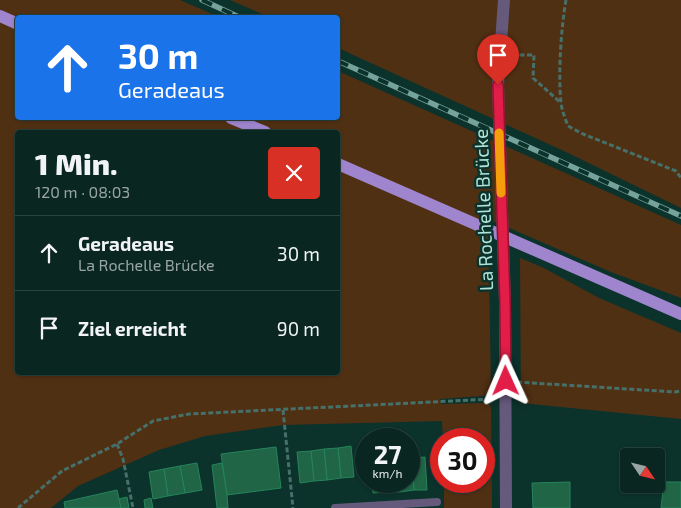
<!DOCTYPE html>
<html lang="de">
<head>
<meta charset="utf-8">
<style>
	body { margin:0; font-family:"Exo 2",sans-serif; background:#17322e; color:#f1f3f6; height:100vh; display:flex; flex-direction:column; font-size:19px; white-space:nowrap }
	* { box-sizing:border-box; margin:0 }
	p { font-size:16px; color:#99a5a5 }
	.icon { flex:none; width:28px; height:28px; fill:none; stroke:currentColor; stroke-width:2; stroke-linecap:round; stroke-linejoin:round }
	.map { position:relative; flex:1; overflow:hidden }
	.sheet { position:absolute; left:15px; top:130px; width:325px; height:245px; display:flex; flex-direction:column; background:#092621; border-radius:5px; box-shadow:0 1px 4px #0004,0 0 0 1px #29433f }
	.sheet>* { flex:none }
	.top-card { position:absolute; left:15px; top:15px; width:325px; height:105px; border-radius:5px; box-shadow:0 1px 4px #0004,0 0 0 1px #29433f; background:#1a73e8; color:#fff; overflow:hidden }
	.needle { width:32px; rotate:125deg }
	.controls { position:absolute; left:620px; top:448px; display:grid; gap:10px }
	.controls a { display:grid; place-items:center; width:45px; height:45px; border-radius:5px; background:#092621; box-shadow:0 1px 4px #0004,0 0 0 1px #29433f; font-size:25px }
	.speed { position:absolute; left:355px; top:428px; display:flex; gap:10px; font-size:25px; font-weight:700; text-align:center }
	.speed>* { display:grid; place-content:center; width:65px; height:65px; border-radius:50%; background:#092621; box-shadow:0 1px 4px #0004,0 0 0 1px #29433f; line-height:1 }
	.speed small { font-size:12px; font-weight:400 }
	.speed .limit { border:8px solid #d22; background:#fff; color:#111 }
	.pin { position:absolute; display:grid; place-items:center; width:42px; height:42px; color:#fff; margin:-51px -21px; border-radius:50% 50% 50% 0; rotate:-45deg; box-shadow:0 0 5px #0007 }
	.pin .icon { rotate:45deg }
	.me { position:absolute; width:55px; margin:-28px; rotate:359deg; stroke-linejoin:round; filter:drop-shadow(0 0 4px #0008) }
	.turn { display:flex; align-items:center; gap:18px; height:105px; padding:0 20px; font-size:22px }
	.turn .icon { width:65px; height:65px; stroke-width:2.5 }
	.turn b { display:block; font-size:35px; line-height:42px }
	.round { display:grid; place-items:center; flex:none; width:52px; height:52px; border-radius:5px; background:#17322e }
	.overview { display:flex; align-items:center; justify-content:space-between; height:85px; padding:0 20px }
	h1 { font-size:30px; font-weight:800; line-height:38px }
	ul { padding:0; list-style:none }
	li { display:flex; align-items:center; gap:15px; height:75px; padding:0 20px; border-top:1px solid #29433f }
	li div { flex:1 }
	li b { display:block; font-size:19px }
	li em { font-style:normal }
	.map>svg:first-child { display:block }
	.green { fill:#503013; fill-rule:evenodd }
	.building { fill:#1f6546; stroke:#26845b }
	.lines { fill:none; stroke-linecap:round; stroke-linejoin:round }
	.path { stroke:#467069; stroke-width:3; stroke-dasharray:5 2.5; stroke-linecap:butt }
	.service { stroke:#65597c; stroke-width:8 }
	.minor { stroke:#65597c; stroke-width:12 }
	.primary { stroke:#9f85ce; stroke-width:12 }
	.rail-casing { stroke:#75a39a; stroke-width:5.5 }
	.rail { stroke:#0c322c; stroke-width:4; stroke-dasharray:11; stroke-linecap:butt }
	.minor-bridge { stroke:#65597c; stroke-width:12 }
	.route-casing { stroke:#92132f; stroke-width:12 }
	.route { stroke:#e11d48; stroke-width:9 }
	.slow { stroke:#f59e0b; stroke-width:9 }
	.labels { text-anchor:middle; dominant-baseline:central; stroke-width:5; stroke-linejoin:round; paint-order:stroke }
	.street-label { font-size:19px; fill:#b1e4d9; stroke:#0c322c }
</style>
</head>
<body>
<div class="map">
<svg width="681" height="508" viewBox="0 0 681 508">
	<rect width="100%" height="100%" fill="#0c322c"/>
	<g class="green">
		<path d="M0,0H180L219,17L18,18V118H338V71L681,225V298L611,272L488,219L491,387L489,393L483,396L440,399L441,404L483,403L489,404L491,407L492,508H444V481H484V439H443L442,421L283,425L205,436L159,450L78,486L51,508H0ZM18,132H338V372H18Z"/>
		<path d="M230,0H681V208L566,152L338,48V18L269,17Z"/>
		<path d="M520,258L544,268L599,298L681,333V419L521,403Z"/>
	</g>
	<g class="building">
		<path d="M351,446L354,477L341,478L338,448Z"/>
		<path d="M276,447L281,488L227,495L221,454Z"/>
		<path d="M338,448L341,478L327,480L324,449Z"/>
		<path d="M324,449L327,480L314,481L311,451Z"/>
		<path d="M311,451L314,481L300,483L297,452Z"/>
		<path d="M425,457L427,490H414L412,458Z"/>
		<path d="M409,458H412L414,490L400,492V481H409Z"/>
		<path d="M197,463L202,490L185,493L180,466Z"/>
		<path d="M222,463L227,495L228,508H217L212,465Z"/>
		<path d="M180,466L185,493L168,496L164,469Z"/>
		<path d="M164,469L168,496L153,499L149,472Z"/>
		<path d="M372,481H386L387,492L373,493Z"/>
		<path d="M386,481H400V492H387Z"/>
		<path d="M570,482V508H533L532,483Z"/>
		<path d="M664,482H681V508H661Z"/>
		<path d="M117,490L121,508H65L64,502Z"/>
		<path d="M127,497L129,508H121L119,499Z"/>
		<path d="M151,498L153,508H145L144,500Z"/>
	</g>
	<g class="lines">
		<g class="path">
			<path d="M566,0C561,28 558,74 561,103C562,111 565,118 568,126L583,134L676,171L681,178"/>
			<path d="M512,55H534L533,78L561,103"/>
			<path d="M517,382L675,392L681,391"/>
			<path d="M283,410L293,508"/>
			<path d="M117,444L123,459L133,508"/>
			<path d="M18,508L62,471L117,444L153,421L189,414L493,399"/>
		</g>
		<path class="service" d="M335,508L437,502"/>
		<g class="minor">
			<path d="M498,85L504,0"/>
			<path d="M505,303L506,508"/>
		</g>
		<g class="primary">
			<path d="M0,16L18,24"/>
			<path d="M231,118L265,132"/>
			<path d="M338,164L681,314"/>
		</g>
		<defs>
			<g id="rail">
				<path d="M202,0L241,18"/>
				<path d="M338,61L681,216"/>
			</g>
		</defs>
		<use href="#rail" class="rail-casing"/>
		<use href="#rail" class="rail"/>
		<path class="minor-bridge" d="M498,85L505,303"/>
	</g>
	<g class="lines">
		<defs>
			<path id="route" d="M498,85L505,302L506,381"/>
		</defs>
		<use href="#route" class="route-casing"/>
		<use href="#route" class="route"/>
		<path class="slow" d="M499,133L501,193"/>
	</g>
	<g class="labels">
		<g class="street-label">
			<text transform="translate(483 210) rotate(-92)">La Rochelle Brücke</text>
		</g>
	</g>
</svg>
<div class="controls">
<a><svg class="needle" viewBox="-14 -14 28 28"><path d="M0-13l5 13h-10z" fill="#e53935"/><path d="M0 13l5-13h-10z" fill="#99a5a5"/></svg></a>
</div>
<div class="speed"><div>27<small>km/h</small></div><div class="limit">30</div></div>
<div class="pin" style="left:498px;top:85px;background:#d93025"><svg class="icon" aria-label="arrive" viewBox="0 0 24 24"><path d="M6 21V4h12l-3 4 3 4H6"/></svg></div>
<svg class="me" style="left:506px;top:381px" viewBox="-20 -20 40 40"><path d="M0-17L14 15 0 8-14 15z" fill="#e11d48" stroke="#fff" stroke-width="4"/></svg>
<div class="top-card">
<div class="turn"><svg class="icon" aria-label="ahead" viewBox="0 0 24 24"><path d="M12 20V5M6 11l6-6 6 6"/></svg><div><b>30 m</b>Geradeaus</div></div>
</div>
<section class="sheet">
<div class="overview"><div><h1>1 Min.</h1><p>120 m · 08:03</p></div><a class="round" style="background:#d93025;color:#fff"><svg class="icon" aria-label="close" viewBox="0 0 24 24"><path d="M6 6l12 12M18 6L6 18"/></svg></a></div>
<ul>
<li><svg class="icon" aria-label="ahead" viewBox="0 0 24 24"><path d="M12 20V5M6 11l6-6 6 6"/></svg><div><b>Geradeaus</b><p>La Rochelle Brücke</p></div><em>30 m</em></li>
<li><svg class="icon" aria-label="arrive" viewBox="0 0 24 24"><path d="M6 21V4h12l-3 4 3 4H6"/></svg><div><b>Ziel erreicht</b></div><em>90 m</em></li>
</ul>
</section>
</div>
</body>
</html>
